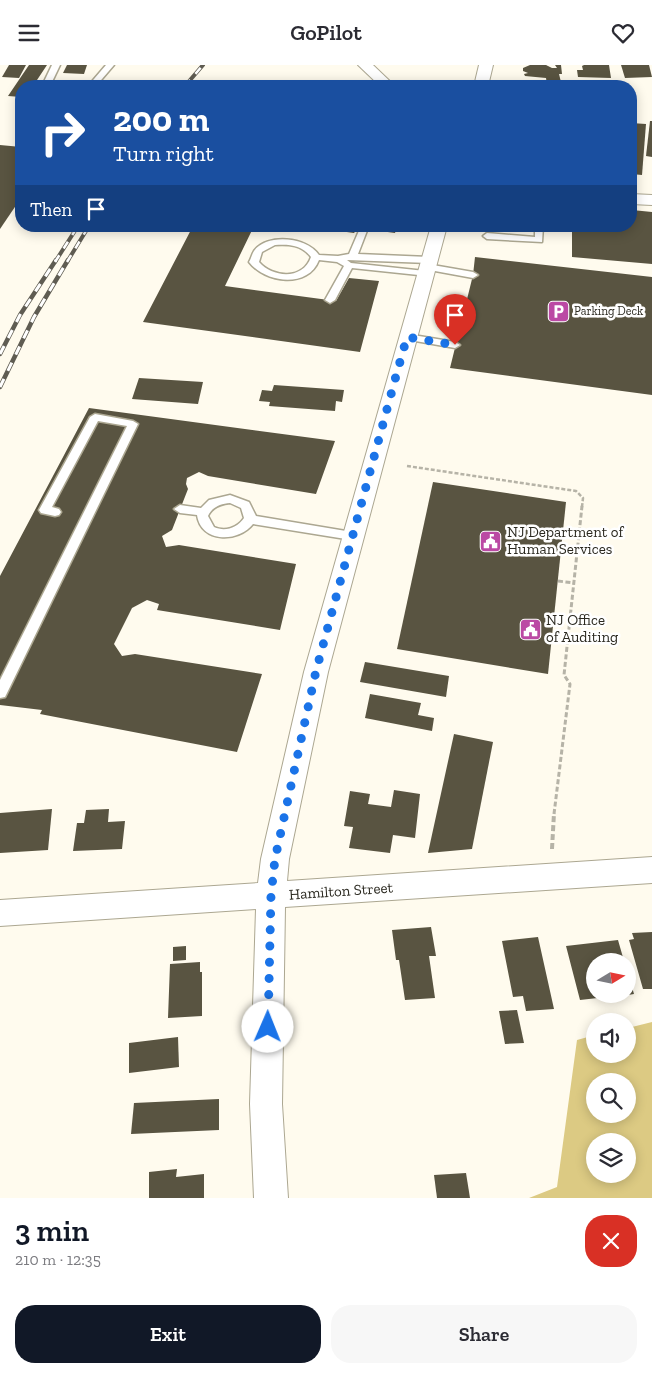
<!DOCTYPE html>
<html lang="en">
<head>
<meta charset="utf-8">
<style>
	body { margin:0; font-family:"Zilla Slab",serif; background:#f7f7f7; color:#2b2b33; height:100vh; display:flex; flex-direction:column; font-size:19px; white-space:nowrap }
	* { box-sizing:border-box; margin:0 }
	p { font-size:16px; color:#7c7c81 }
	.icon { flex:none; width:28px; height:28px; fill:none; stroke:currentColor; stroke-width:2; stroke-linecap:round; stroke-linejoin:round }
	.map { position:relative; height:1133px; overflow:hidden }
	.details { display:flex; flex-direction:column; background:#fff; flex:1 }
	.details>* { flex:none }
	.hud { position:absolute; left:15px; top:15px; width:622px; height:152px; border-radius:20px; box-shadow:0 2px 12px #0003; background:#1a4fa0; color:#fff; overflow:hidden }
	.needle { width:32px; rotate:80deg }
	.buttons { position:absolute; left:586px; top:888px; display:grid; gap:10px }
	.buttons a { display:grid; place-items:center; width:50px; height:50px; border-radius:50%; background:#fff; box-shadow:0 2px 12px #0003; font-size:25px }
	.pin { position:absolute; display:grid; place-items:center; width:42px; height:42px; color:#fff; margin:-51px -21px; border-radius:50% 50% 50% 0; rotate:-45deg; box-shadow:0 0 5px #0007 }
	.pin .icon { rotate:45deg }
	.me { position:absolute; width:55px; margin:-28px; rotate:1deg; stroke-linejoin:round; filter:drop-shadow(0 0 4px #0008) }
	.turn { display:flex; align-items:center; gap:18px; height:105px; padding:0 15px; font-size:22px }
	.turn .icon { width:65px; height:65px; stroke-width:2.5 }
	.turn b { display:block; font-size:35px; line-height:42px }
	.then { display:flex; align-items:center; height:48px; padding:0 15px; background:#0003; gap:10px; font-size:19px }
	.round { display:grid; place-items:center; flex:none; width:52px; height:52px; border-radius:20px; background:#f7f7f7 }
	.headline { display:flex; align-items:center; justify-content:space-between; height:85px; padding:0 15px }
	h1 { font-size:30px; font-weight:600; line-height:38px; color:#111827 }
	.button { display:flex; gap:10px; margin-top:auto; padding:10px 15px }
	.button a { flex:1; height:58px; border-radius:20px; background:#111827; color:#fff; font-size:20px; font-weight:600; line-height:58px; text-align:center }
	.button a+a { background:#f7f7f7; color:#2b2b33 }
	header { display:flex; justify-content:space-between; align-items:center; height:65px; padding:0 15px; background:#fff; font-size:22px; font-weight:600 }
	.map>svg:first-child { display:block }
	.green { fill:#dcca83; fill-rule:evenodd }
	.building { fill:#595441 }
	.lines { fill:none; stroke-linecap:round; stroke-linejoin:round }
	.lane-casing { stroke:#aca791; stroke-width:3 }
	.street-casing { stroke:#aca791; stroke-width:2 }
	.path-far2 { stroke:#b6b3a7; stroke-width:2.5; stroke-dasharray:4 2; stroke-linecap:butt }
	.path-far1 { stroke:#b6b3a7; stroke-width:3; stroke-dasharray:5 2.5; stroke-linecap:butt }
	.path { stroke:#b6b3a7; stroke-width:4; stroke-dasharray:6 3; stroke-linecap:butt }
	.lane { fill:#fff; fill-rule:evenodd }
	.street { fill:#fff; fill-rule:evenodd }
	.rail-far1-casing { stroke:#5f5c52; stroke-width:4 }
	.rail-casing { stroke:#5f5c52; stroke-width:4.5 }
	.rail-far1 { stroke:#fff; stroke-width:2.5; stroke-dasharray:8; stroke-linecap:butt }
	.rail { stroke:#fff; stroke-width:3; stroke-dasharray:9; stroke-linecap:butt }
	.route { stroke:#1a73e8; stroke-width:9; stroke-dasharray:0 16.2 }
	.labels { text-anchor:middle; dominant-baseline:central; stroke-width:5; stroke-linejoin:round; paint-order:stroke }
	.far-poi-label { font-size:12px; fill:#2b2920; stroke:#fff; text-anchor:start }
	.poi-label { font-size:15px; fill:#2b2920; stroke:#fff; text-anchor:start }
	.street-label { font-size:15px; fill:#2b2920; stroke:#fff }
</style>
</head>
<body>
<header><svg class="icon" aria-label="menu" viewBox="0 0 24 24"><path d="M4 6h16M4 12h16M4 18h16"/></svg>GoPilot<svg class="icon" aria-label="heart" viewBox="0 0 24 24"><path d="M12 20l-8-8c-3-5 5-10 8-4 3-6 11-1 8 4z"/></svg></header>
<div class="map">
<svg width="652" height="1133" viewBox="0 0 652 1133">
	<rect width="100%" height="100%" fill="#fffbee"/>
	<path class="green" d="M652,957V1133H529L557,1122L577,975L595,970V989H628V963ZM595,1016H628V1049H595ZM595,1076H628V1109H595Z"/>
	<g class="building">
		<path d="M9,0H26L19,13L2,12Z"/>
		<path d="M29,0H47L33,21H21V32L8,31Z"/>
		<path d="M67,0H87L84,9L63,8Z"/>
		<path d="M530,0H546L552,3H557L555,0H561L562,9H559L562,21L547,20L546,13L525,11L524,9L528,8L523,6V3Z"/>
		<path d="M584,0H609L611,13L578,12L577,5H583L582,1Z"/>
		<path d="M621,0H649L652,12L625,13Z"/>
		<path d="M650,56H652V92L646,91Z"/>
		<path d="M631,58L646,59L642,110L631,109Z"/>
		<path d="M0,80L21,82V133L0,164Z"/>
		<path d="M632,145L652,147V199L572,192V161H631V147H633Z"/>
		<path d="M193,161H254L225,221L336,236L349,213L379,216L360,287L143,257Z"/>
		<path d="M303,161H397L395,168L358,163L354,168Z"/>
		<path d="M475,192L652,212V330L450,303L473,210Z"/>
		<path d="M139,313L203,317L198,339L132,334Z"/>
		<path d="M274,320L344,325L342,337L336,336L335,346L269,341L270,337L259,336L262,325L272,326Z"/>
		<path d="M89,343L335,376L316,429L208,411L199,407L187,413L186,419L188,424L172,465L162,471L166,482L179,480L296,499L280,565L157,545L159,539L147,535L132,543L114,579L122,591L135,589L262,609L237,687L40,649L42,645L0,640V511Z"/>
		<path d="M433,417L566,437L548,609L397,584Z"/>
		<path d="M365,597L449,611L446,632L360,617Z"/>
		<path d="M370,629L421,638L418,650L434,653L432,666L365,653Z"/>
		<path d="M454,669L493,677L472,784L428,788Z"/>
		<path d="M394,725L420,729L415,773L393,770L390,788L349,783L353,762L344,761L350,726L370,729L368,739L391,742Z"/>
		<path d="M52,744L48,785L0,788V748Z"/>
		<path d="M109,744L108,757L125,756L122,784L73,786L77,758H84L86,745Z"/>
		<path d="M431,862L436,891H429L435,933L405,935L399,895H396L392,865Z"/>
		<path d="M652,867V924H643L629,875L634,874L632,868Z"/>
		<path d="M538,872L554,944L526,946L523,931L513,932L502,876Z"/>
		<path d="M618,875L624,896H595V929L624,930L580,935L566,881Z"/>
		<path d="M186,881V895L173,896V882Z"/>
		<path d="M200,897V907H202V951L168,953L170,899Z"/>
		<path d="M628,909L634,929L628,930Z"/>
		<path d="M517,945L524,978L505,979L499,946Z"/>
		<path d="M178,972L179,1002L129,1008V978Z"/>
		<path d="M219,1034V1065L131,1069L134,1038Z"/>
		<path d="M177,1104L176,1112L204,1109V1133H149V1107Z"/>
		<path d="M466,1108L470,1133H437L434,1110Z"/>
	</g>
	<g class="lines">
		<defs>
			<g id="lane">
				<path d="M52,0H60L50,21H42Z"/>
				<path d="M106,0H114L96,21H88Z"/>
				<path d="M361,161L368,163L358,189L429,192L434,195L429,198L347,195L351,198L425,206L430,209L428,211L352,203L335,235L330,238L325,235L344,201L337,197L319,195C308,224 265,218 249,197C251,194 252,189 254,186C267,168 307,172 319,190L338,191L349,189ZM275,180C289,179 302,180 311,192C303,215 273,213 259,197L262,187Z"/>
				<path d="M535,161H543L542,177L487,174L483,171L487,168L535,172Z"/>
				<path d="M427,199L473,207L478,210L473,213L424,204V200Z"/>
				<path d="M407,269L455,277L460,280L455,283L404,274V270Z"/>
				<path d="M95,349L133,356L138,359L7,628L5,632L0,633V615L127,361L98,356L52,442L59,444L61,447L59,450L55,451L41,448L39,445L90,352Z"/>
				<path d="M230,430L249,437L256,451L352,467L358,471L352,475L253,459C238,478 201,478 197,450L180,448L174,444L180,440L201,443L209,435ZM230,438L241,443L244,453C237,463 225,467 214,462L208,451C212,442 220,439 230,438Z"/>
			</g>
			<g id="street">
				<path d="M358,0H373L395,21H380Z"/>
				<path d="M479,0H493L488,21H474Z"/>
				<path d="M631,129L652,130V140L631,139Z"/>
				<path d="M431,161H447L328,607L289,794L287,816L652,792V818L285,842L282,1039L288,1133H254L250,1039L256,844L0,861V835L258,818L261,794L304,607Z"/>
			</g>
		</defs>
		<use href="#lane" class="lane-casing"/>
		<use href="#street" class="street-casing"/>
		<path class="path-far2" d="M407,401L576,426L583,433L582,442"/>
		<g class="path-far1">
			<path d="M558,516L574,518"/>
			<path d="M554,749L570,619L564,610L582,441"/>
		</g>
		<path class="path" d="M552,784L554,748"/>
		<use href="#lane" class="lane"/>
		<use href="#street" class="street"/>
		<defs>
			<g id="rail-far1">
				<path d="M185,21L203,0"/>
				<path d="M55,197L78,161"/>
				<path d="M67,197L89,161"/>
			</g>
			<g id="rail">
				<path d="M0,289L20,250L56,195"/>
				<path d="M0,322L34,252L68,195"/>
			</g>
		</defs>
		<use href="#rail-far1" class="rail-far1-casing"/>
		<use href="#rail" class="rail-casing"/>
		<use href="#rail-far1" class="rail-far1"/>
		<use href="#rail" class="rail"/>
	</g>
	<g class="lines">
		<path class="route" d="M268,962L271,830L275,794L316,606L396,311L407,272L455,280"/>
	</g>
	<defs>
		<symbol id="parking-square" viewBox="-11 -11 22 22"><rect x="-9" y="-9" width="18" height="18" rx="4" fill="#bb49a4" stroke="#fff"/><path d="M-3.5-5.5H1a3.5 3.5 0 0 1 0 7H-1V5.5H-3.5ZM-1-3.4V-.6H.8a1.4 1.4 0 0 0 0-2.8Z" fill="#fff"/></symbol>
		<symbol id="civic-square" viewBox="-11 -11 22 22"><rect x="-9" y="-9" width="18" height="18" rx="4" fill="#bb49a4" stroke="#fff"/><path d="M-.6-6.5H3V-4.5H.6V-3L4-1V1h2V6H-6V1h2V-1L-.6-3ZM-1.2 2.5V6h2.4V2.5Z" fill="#fff"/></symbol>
	</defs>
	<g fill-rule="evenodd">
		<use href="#parking-square" x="546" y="234" width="25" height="25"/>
		<use href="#civic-square" x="478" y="464" width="25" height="25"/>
		<use href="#civic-square" x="518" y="552" width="25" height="25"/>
	</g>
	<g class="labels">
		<g class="far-poi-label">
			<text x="574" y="246">Parking Deck</text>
		</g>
		<g class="poi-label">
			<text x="507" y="467">NJ Department of<tspan x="507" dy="17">Human Services</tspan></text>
			<text x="546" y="555">NJ Office<tspan x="546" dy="17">of Auditing</tspan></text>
		</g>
		<g class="street-label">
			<text transform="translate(341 826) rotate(-4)">Hamilton Street</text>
		</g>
	</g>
</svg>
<div class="buttons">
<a><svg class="needle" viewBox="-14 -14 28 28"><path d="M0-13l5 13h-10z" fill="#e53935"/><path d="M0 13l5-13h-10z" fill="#7c7c81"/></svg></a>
<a><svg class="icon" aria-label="sound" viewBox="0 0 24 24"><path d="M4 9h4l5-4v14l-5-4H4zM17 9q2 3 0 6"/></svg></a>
<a><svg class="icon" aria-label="search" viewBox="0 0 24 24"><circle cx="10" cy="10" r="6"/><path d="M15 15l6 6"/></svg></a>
<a><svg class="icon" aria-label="layers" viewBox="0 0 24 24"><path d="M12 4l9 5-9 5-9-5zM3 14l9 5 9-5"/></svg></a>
</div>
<div class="pin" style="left:455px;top:280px;background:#d93025"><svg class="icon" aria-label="arrive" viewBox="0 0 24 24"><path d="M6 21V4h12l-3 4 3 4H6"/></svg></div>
<svg class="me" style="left:268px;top:962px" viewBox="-20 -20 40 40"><circle r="19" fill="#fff"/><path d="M0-13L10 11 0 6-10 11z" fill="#1a73e8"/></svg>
<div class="hud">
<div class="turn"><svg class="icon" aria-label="right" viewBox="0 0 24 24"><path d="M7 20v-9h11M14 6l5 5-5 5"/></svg><div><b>200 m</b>Turn right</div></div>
<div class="then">Then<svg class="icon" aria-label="arrive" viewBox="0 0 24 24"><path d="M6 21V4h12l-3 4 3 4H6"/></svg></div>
</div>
</div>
<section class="details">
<div class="headline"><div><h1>3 min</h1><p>210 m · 12:35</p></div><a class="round" style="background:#d93025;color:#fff"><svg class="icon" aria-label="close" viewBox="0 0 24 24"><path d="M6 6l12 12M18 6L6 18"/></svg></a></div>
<div class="button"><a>Exit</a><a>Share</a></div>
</section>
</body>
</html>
